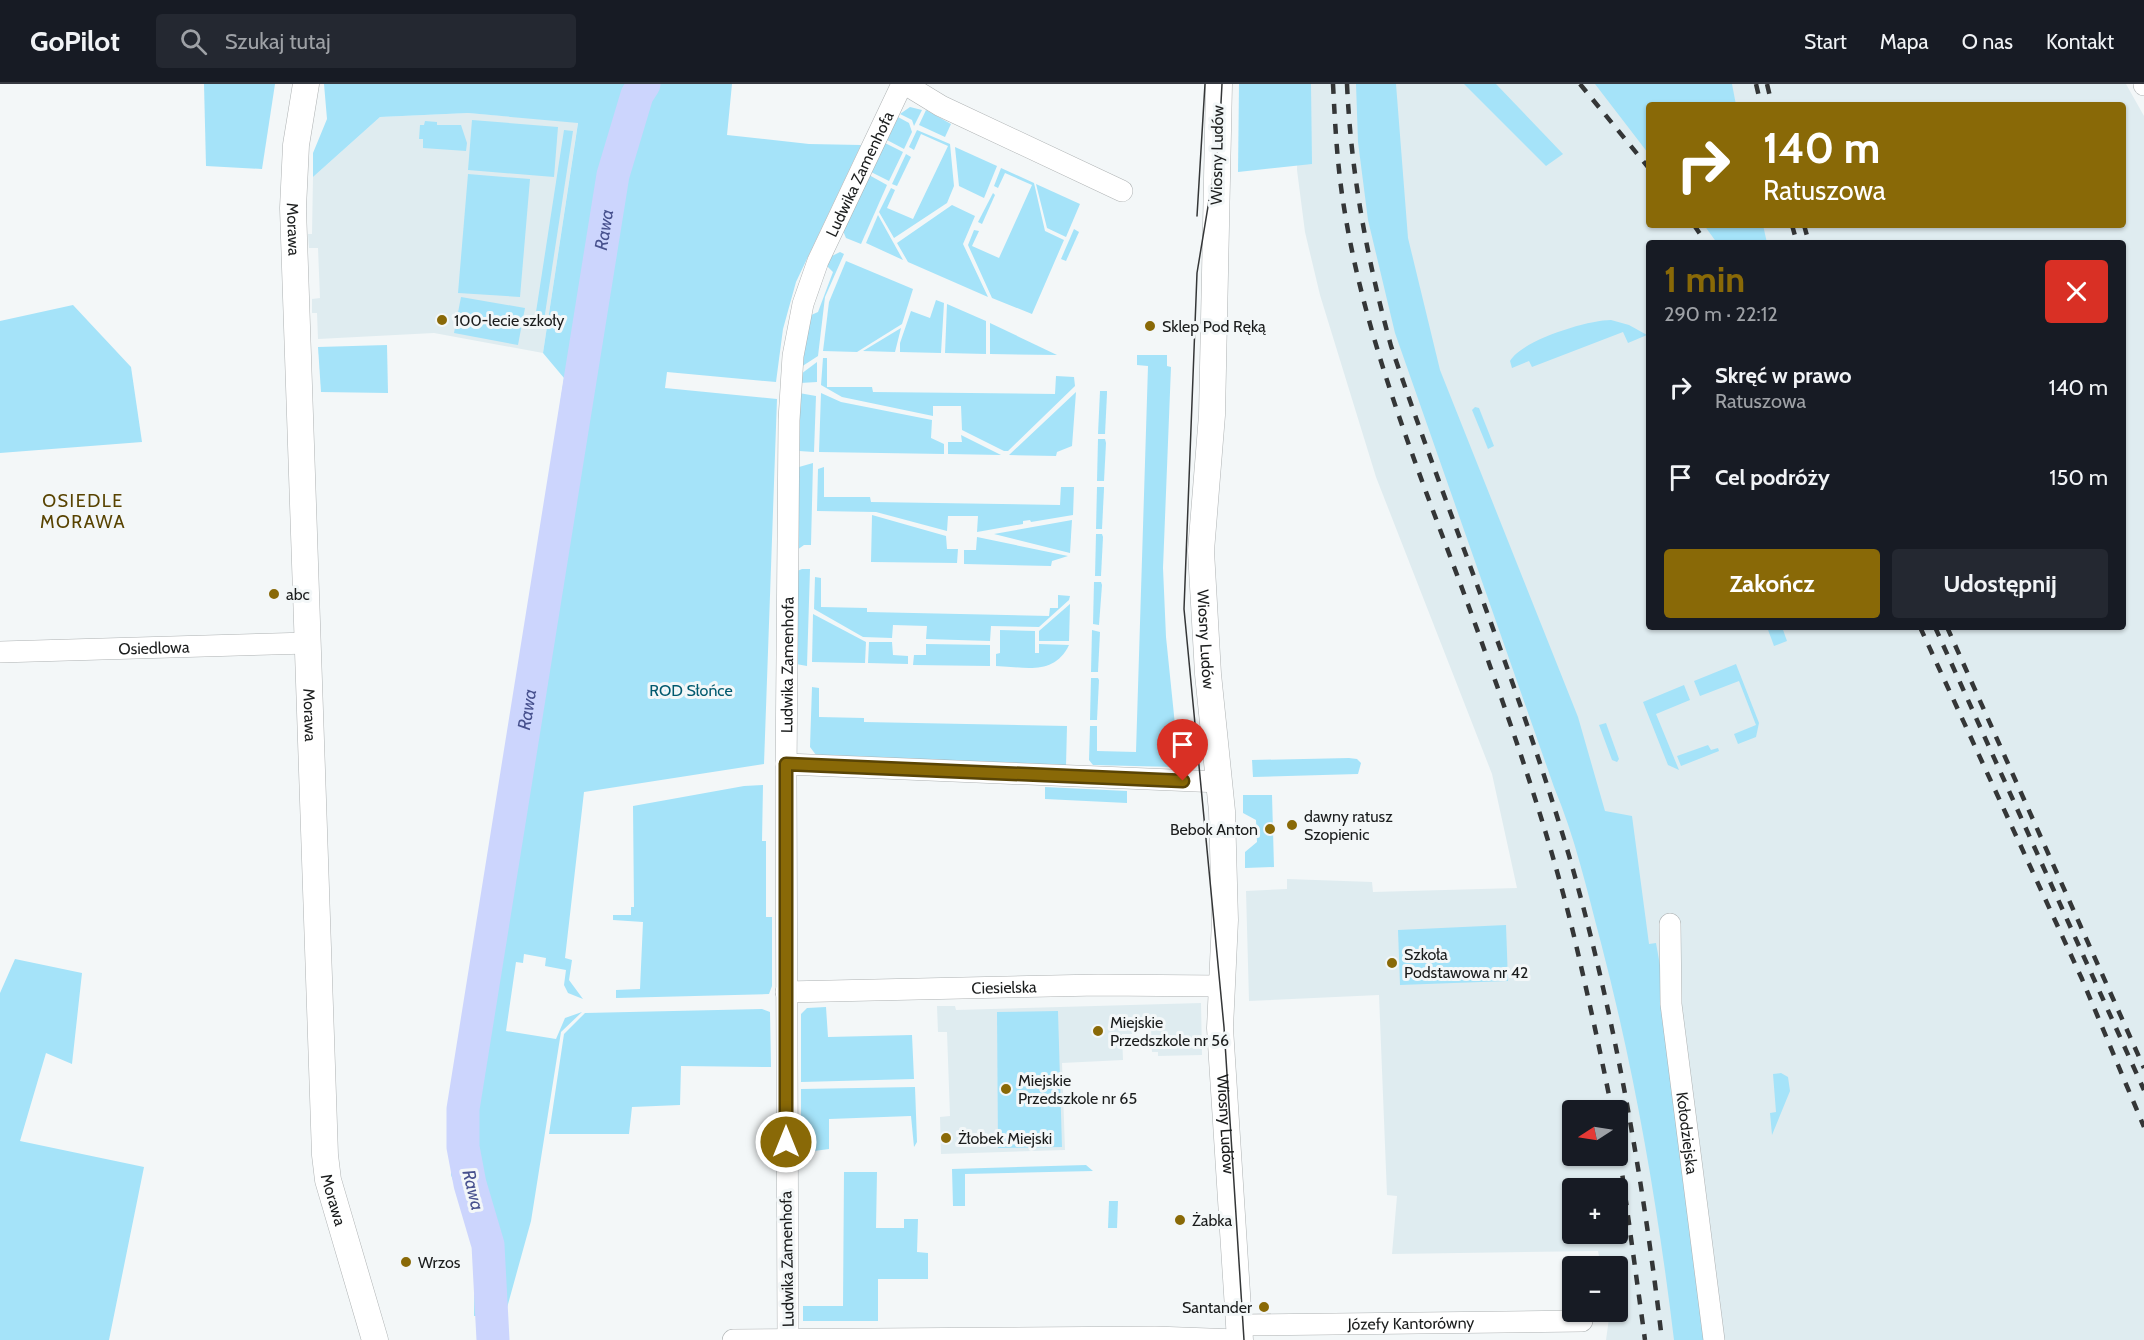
<!DOCTYPE html>
<html lang="pl">
<head>
<meta charset="utf-8">
<style>
	body { margin:0; font-family:Cabin,sans-serif; background:#242831; color:#f1f3f6; height:100vh; display:flex; flex-direction:column; font-size:22px; white-space:nowrap }
	* { box-sizing:border-box; margin:0 }
	p { font-size:20px; color:#9ea1a6 }
	.icon { flex:none; width:33px; height:33px; fill:none; stroke:currentColor; stroke-width:2; stroke-linecap:round; stroke-linejoin:round }
	.map { position:relative; flex:1; overflow:hidden }
	.details { position:absolute; left:1646px; top:156px; width:480px; height:390px; display:flex; flex-direction:column; background:#171b24; border-radius:6px; box-shadow:0 2px 4px #0004 }
	.details>* { flex:none }
	.top-card { position:absolute; left:1646px; top:18px; width:480px; height:126px; border-radius:6px; box-shadow:0 2px 4px #0004; background:#896907; color:#fff; overflow:hidden }
	.needle { width:39px; rotate:258deg }
	.controls { position:absolute; left:1562px; top:1016px; display:grid; gap:12px }
	.controls a { display:grid; place-items:center; width:66px; height:66px; border-radius:6px; background:#171b24; box-shadow:0 2px 4px #0004; font-size:30px }
	.pin { position:absolute; display:grid; place-items:center; width:51px; height:51px; color:#fff; margin:-62px -26px; border-radius:50% 50% 50% 0; rotate:-45deg; box-shadow:0 0 6px #0007 }
	.pin .icon { rotate:45deg }
	.me { position:absolute; width:66px; margin:-33px; rotate:0deg; stroke-linejoin:round; filter:drop-shadow(0 0 4px #0008) }
	.turn { display:flex; align-items:center; gap:21px; height:126px; padding:0 18px; font-size:27px }
	.turn .icon { width:78px; height:78px; stroke-width:2.5 }
	.turn b { display:block; font-size:42px; line-height:51px }
	.round { display:grid; place-items:center; flex:none; width:63px; height:63px; border-radius:6px; background:#242831 }
	.summary { display:flex; align-items:center; justify-content:space-between; height:102px; padding:0 18px }
	h1 { font-size:36px; font-weight:800; line-height:45px; color:#896907 }
	.primary-button { display:flex; gap:12px; margin-top:auto; padding:12px 18px }
	.primary-button a { flex:1; height:69px; border-radius:6px; background:#896907; color:#fff; font-size:24px; font-weight:800; line-height:69px; text-align:center }
	.primary-button a+a { background:#242831; color:#f1f3f6 }
	ul { padding:0; list-style:none }
	li { display:flex; align-items:center; gap:18px; height:90px; padding:0 18px }
	li div { flex:1 }
	li b { display:block; font-size:22px }
	li em { font-style:normal }
	header { display:flex; align-items:center; gap:36px; box-sizing:border-box; height:84px; padding:0 30px; background:#171b24; border-bottom:2px solid #363941 }
	header strong { font-size:28px }
	nav { display:flex; gap:33px; margin-inline-start:auto; font-size:21px }
	.search { width:420px; height:54px; background:#242831; display:flex; align-items:center; gap:15px; box-sizing:border-box; padding:0 21px; border-radius:6px; color:#9ea1a6; font-size:22px }
	.map>svg:first-child { display:block }
	.built { fill:#dfecf0; fill-rule:evenodd }
	.green { fill:#a5e3f9 }
	.lines { fill:none; stroke-linecap:round; stroke-linejoin:round }
	.river { stroke:#ccd5fd; stroke-width:33 }
	.minor-casing { stroke:#aeb2b3; stroke-width:22 }
	.tertiary-casing { stroke:#aeb2b3; stroke-width:27 }
	.minor { stroke:#fff; stroke-width:21 }
	.tertiary { stroke:#fff; stroke-width:26 }
	.tram { stroke:#343637; stroke-width:1.5 }
	.rail { stroke:#343637; stroke-width:4.5; stroke-dasharray:10 10; stroke-linecap:butt }
	.route-casing { stroke:#594405; stroke-width:15 }
	.route { stroke:#896907; stroke-width:10 }
	.poi-dot { fill:#896907; stroke:#f3f7f8; stroke-width:2 }
	.labels { text-anchor:middle; dominant-baseline:central; stroke-width:6; stroke-linejoin:round; paint-order:stroke }
	.street-label { font-size:16px; fill:#1b1d1d; stroke:#f3f7f8 }
	.poi-label { font-size:16px; fill:#1b1d1d; stroke:#f3f7f8; text-anchor:start }
	.park-label { font-size:16px; fill:#00596e; stroke:#f3f7f8 }
	.water-label { font-size:18px; font-style:italic; fill:#47518e; stroke:#f3f7f8 }
	.neighbourhood-label { font-size:18px; letter-spacing:1.5px; fill:#584301; stroke:#f3f7f8 }
</style>
</head>
<body>
<header>
<strong>GoPilot</strong>
<div class="search"><svg class="icon" aria-label="search" viewBox="0 0 24 24"><circle cx="10" cy="10" r="6"/><path d="M15 15l6 6"/></svg>Szukaj tutaj</div>
<nav><a>Start</a><a>Mapa</a><a>O nas</a><a>Kontakt</a></nav>
</header>
<div class="map">
<svg width="2144" height="1256" viewBox="0 0 2144 1256">
	<rect width="100%" height="100%" fill="#f3f7f8"/>
	<g class="built">
		<path d="M1299,0H1597L1648,64V141H2122V21H1688L1684,0H2126L2144,32V1256H1606L1610,1227H1617V1182H1601L1598,1167L1392,1170L1397,1112L1387,1111L1379,911L1249,917L1246,807L1287,805V795L1372,798L1373,808L1517,804L1492,690L1376,393L1320,211L1305,148L1297,86ZM1648,159H2122V543H1648ZM1572,1026H1617V1071H1572ZM1572,1104H1617V1149H1572Z"/>
		<path d="M468,29L578,38L543,269L434,249L318,255L317,229H312V215L320,214L318,164H309L308,150H312L313,93L380,33Z"/>
		<path d="M1201,919L1202,971L1158,972V968H1152L1151,945L1136,943L1135,950H1122L1123,976L1062,979L1065,1066L941,1070L940,1033L950,1032L947,948H938L937,922H955L956,926Z"/>
	</g>
	<g class="green">
		<path d="M204,0H275L262,85L206,82Z"/>
		<path d="M324,0H732L727,51L809,60L861,61L796,198L783,245L776,298L667,288L665,304L777,315L764,680L584,708L565,874L572,876L569,896L583,915L568,909L564,901L566,886L545,882L546,874L524,870L523,879L516,878L506,947L556,955L565,934L582,928L561,948L531,1137L505,1231L474,1232L475,1154L451,1091L452,1040L564,294L543,269L578,39L468,29L380,33L313,93V69L327,35Z"/>
		<path d="M1239,0H1311L1312,80L1238,88Z"/>
		<path d="M1356,0H1396L1408,154L1440,286L1578,633L1605,727L1632,732L1649,860L1656,859L1661,887L1706,1256H1674C1658,1123 1635,989 1601,859C1587,806 1575,753 1554,703L1395,249L1368,136L1358,58Z"/>
		<path d="M1464,0H1496L1563,70L1546,82Z"/>
		<path d="M1595,0H1732L1736,21H1648V69Z"/>
		<path d="M910,23L922,26L914,42L912,36L900,30Z"/>
		<path d="M926,26L951,40L945,53L919,41Z"/>
		<path d="M898,33L909,39L912,48L904,65L887,56Z"/>
		<path d="M472,36L558,43L554,93L468,86Z"/>
		<path d="M425,37L437,38V41H461L467,59L466,67L423,64V55H419L420,41H424Z"/>
		<path d="M564,46L573,47L543,243L534,241Z"/>
		<path d="M917,46L950,60L954,102L947,119L894,154L879,128L891,104L895,106L887,124L913,135L948,62L921,50L914,66L909,63Z"/>
		<path d="M885,59L903,68L889,97L871,88Z"/>
		<path d="M955,63L997,82L984,114L959,102Z"/>
		<path d="M906,70L911,73L897,102L892,100Z"/>
		<path d="M1001,84L1034,99L1045,147L1064,156L1032,230L992,214L968,161L974,146L979,147L972,162L999,174L1032,101L1005,89L998,104L994,102Z"/>
		<path d="M468,90L530,95L520,213L458,209Z"/>
		<path d="M869,91L887,101L861,160L846,154L843,147Z"/>
		<path d="M1036,100L1080,120L1066,153L1047,144Z"/>
		<path d="M993,109L995,111L982,140L978,138Z"/>
		<path d="M952,121L975,132L963,160L988,213L908,178L897,159Z"/>
		<path d="M878,131L903,176L866,159Z"/>
		<path d="M1704,141H1763L1767,159H1717Z"/>
		<path d="M1074,145L1079,148L1066,177L1061,175Z"/>
		<path d="M840,168L844,170L825,213L818,272L801,283L809,232L818,228L833,188L827,182L832,172Z"/>
		<path d="M846,177L913,205L902,240L857,268L823,267L829,218Z"/>
		<path d="M461,213L525,224L518,261L454,249Z"/>
		<path d="M936,216L944,219L941,269L900,268V259L911,227L930,234Z"/>
		<path d="M947,220L986,237V270L945,269Z"/>
		<path d="M73,221L131,283L142,358L0,369V237Z"/>
		<path d="M1611,236L1629,241L1647,251L1628,259L1623,248L1532,283L1529,277L1512,284L1510,277C1522,256 1588,236 1611,236Z"/>
		<path d="M990,239L1057,271L990,270Z"/>
		<path d="M901,244L895,268L863,267Z"/>
		<path d="M387,261L388,309L321,308L318,263Z"/>
		<path d="M1137,271H1167V282L1171,283L1163,484L1166,553L1179,680L1175,683L1093,681L1089,676L1090,642H1097V667L1136,668L1148,282L1137,281Z"/>
		<path d="M823,274H827V303H872L873,308L1055,310L1056,292L1074,293L1075,302L1008,367H1004L962,346L961,322H933V332L842,313L821,301Z"/>
		<path d="M817,278V298L800,299L801,290Z"/>
		<path d="M1100,307H1107V310L1105,350H1098Z"/>
		<path d="M1076,308L1072,362L1057,368L1056,372L1009,371Z"/>
		<path d="M799,309L816,312L814,368L799,367Z"/>
		<path d="M821,309L841,318L932,336L931,354L944,360V370L819,368Z"/>
		<path d="M1475,323L1479,324L1494,362L1488,365L1472,326Z"/>
		<path d="M961,351L1001,371L948,370V358H962Z"/>
		<path d="M1098,355H1105L1106,359L1104,397H1097Z"/>
		<path d="M813,379L811,461H804L797,466L799,383Z"/>
		<path d="M824,383V413H870L871,418L1060,421L1061,403H1074L1073,431L1031,438L1030,436L1023,437V440L977,448L978,432H948L947,447L876,428L817,427L818,385Z"/>
		<path d="M1097,403H1104V405L1102,445H1096Z"/>
		<path d="M872,431L946,452L947,465H958L957,479L871,478Z"/>
		<path d="M1072,436L1070,469L994,450Z"/>
		<path d="M1096,450H1102L1103,453L1101,492H1095Z"/>
		<path d="M977,453L1068,472L1052,477L1051,482L964,480V466H976Z"/>
		<path d="M802,485H810L807,582L796,580L797,487Z"/>
		<path d="M815,493L821,494V523L867,524V528L1049,532L1050,524H1058V511L1070,512L1069,516L1039,543L991,542L990,557L926,555L927,542L893,541L892,554L863,553L814,525Z"/>
		<path d="M1094,498H1101L1102,501L1099,541L1093,540Z"/>
		<path d="M1070,520L1069,557H1039V547Z"/>
		<path d="M813,530L866,558L865,579L812,578Z"/>
		<path d="M1767,543H1782L1787,557L1774,562Z"/>
		<path d="M1000,546L1035,547V569H1039V560L1069,561C1054,592 1026,583 996,582V570L1000,569Z"/>
		<path d="M1092,546L1100,548L1098,588H1091Z"/>
		<path d="M869,558H892L893,571L908,572V580L868,579Z"/>
		<path d="M926,560L990,561V582L913,581L914,571H926Z"/>
		<path d="M1736,580L1759,639L1756,653L1738,660L1734,650L1756,641L1739,597L1700,612L1694,597Z"/>
		<path d="M1091,594H1098L1099,596L1097,636H1090Z"/>
		<path d="M1684,601L1690,616L1656,630L1679,686L1668,681L1643,618Z"/>
		<path d="M812,603L819,604V633L864,634V638L1067,642L1066,682L816,671L810,663Z"/>
		<path d="M1606,639L1619,675L1617,678L1612,676L1599,641Z"/>
		<path d="M1708,661L1711,666L1718,664L1719,667L1681,682L1677,672Z"/>
		<path d="M1349,674L1357,675L1361,679L1358,690L1253,693L1252,676Z"/>
		<path d="M763,701L762,757H766V833H772V902L769,910L616,914V906L640,905L643,838L613,836V831H631V823H634L633,722L744,702Z"/>
		<path d="M1045,703L1127,707V719L1045,715Z"/>
		<path d="M1243,711H1272L1274,783L1245,784V768L1257,758L1256,736L1243,729Z"/>
		<path d="M1506,841L1508,897L1400,901L1398,846Z"/>
		<path d="M15,875L82,889L72,980L46,969L20,1057L144,1083L109,1256H0V909Z"/>
		<path d="M826,923L828,953L912,951L914,995L801,998V930L807,924Z"/>
		<path d="M762,925L770,928L771,983L681,982L680,1021L632,1023L629,1050H549L564,950L585,929Z"/>
		<path d="M1058,927L1062,1063L998,1064L997,928Z"/>
		<path d="M1781,989L1788,993L1790,1007L1772,1051L1770,1029L1776,1028L1773,990Z"/>
		<path d="M915,1003L917,1058L914,1063L911,1032L829,1035V1065L807,1068L801,1066V1005Z"/>
		<path d="M1086,1081L1093,1087L965,1090V1122H953L952,1085Z"/>
		<path d="M844,1088H877L876,1144H904V1135H918L917,1168L928,1169V1195H878V1237H803V1222H843Z"/>
		<path d="M1109,1117H1118L1117,1144H1108Z"/>
	</g>
	<g class="lines">
		<path class="river" id="s1" d="M493,1256L488,1161L470,1100L463,1063V1025L613,91L637,11L644,0"/>
		<defs>
			<g id="minor">
				<path d="M905,0L941,22L1122,107"/>
				<path d="M2144,0V1"/>
				<path id="s2" d="M0,568L309,559"/>
				<path d="M786,680L1220,698"/>
				<path id="s3" d="M1670,840L1671,920L1714,1256"/>
				<path id="s4" d="M786,908L1098,901L1221,902"/>
				<path id="s5" d="M1240,1241L1582,1237"/>
				<path d="M733,1256L1155,1253L1237,1256"/>
				<path id="s6" d="M788,1256L786,692L789,336L793,272L803,220L818,177L902,0"/>
			</g>
			<g id="tertiary">
				<path id="s7" d="M306,0L296,61L293,124L325,1071L328,1096L375,1256"/>
				<path id="s8" d="M1219,0L1212,331L1201,467L1208,590L1222,727L1225,836L1220,944L1240,1256"/>
			</g>
		</defs>
		<use href="#minor" class="minor-casing"/>
		<use href="#tertiary" class="tertiary-casing"/>
		<use href="#minor" class="minor"/>
		<use href="#tertiary" class="tertiary"/>
		<g class="tram">
			<path d="M1222,0L1219,56L1197,189L1184,525L1224,943L1244,1256"/>
			<path d="M1197,132L1205,0"/>
		</g>
		<g class="rail">
			<path d="M1333,0C1335,39 1337,78 1343,117C1367,276 1438,431 1490,582C1521,669 1551,758 1573,848C1587,907 1600,966 1612,1026"/>
			<path d="M1347,0C1351,90 1367,175 1391,262C1450,436 1521,606 1572,782C1616,937 1643,1096 1662,1256"/>
			<path d="M1580,0L1648,83"/>
			<path d="M1756,0L1761,21"/>
			<path d="M1767,0L1772,21"/>
			<path d="M1694,141L1706,159"/>
			<path d="M1792,141L1797,159"/>
			<path d="M1804,141L1809,159"/>
			<path d="M1920,543L2082,895L2144,1043"/>
			<path d="M1935,543L2144,1006"/>
			<path d="M1947,543L2144,984"/>
			<path d="M1617,1052L1645,1256"/>
		</g>
	</g>
	<g class="lines">
		<defs>
			<path id="route" d="M786,1058V680L1183,697"/>
		</defs>
		<use href="#route" class="route-casing"/>
		<use href="#route" class="route"/>
	</g>
	<g class="poi-dot">
		<circle cx="442" cy="236" r="6"/>
		<circle cx="1150" cy="242" r="6"/>
		<circle cx="274" cy="510" r="6"/>
		<circle cx="1292" cy="741" r="6"/>
		<circle cx="1270" cy="745" r="6"/>
		<circle cx="1392" cy="879" r="6"/>
		<circle cx="1098" cy="947" r="6"/>
		<circle cx="1006" cy="1005" r="6"/>
		<circle cx="946" cy="1054" r="6"/>
		<circle cx="1180" cy="1136" r="6"/>
		<circle cx="406" cy="1178" r="6"/>
		<circle cx="1264" cy="1223" r="6"/>
	</g>
	<g class="labels">
		<g class="street-label">
			<text transform="translate(1217 71) rotate(-89)">Wiosny Ludów</text>
			<text stroke="none"><textPath href="#s6" startOffset="1179">Ludwika Zamenhofa</textPath></text>
			<text stroke="none"><textPath href="#s7" startOffset="146">Morawa</textPath></text>
			<text stroke="none"><textPath href="#s8" startOffset="556">Wiosny Ludów</textPath></text>
			<text stroke="none"><textPath href="#s2" startOffset="154">Osiedlowa</textPath></text>
			<text stroke="none"><textPath href="#s6" startOffset="675">Ludwika Zamenhofa</textPath></text>
			<text stroke="none"><textPath href="#s7" startOffset="632">Morawa</textPath></text>
			<text stroke="none"><textPath href="#s4" startOffset="218">Ciesielska</textPath></text>
			<text stroke="none"><textPath href="#s8" startOffset="1042">Wiosny Ludów</textPath></text>
			<text stroke="none"><textPath href="#s3" startOffset="210">Kołodziejska</textPath></text>
			<text stroke="none"><textPath href="#s7" startOffset="1118">Morawa</textPath></text>
			<text transform="translate(787 1175) rotate(-91)">Ludwika Zamenhofa</text>
			<text stroke="none"><textPath href="#s5" startOffset="171">Józefy Kantorówny</textPath></text>
		</g>
		<g class="poi-label">
			<text x="454" y="236">100-lecie szkoły</text>
			<text x="1162" y="242">Sklep Pod Ręką</text>
			<text x="286" y="510">abc</text>
			<text x="1304" y="732">dawny ratusz<tspan x="1304" dy="18">Szopienic</tspan></text>
			<text x="1258" y="745" text-anchor="end">Bebok Anton</text>
			<text x="1404" y="870">Szkoła<tspan x="1404" dy="18">Podstawowa nr 42</tspan></text>
			<text x="1110" y="938">Miejskie<tspan x="1110" dy="18">Przedszkole nr 56</tspan></text>
			<text x="1018" y="996">Miejskie<tspan x="1018" dy="18">Przedszkole nr 65</tspan></text>
			<text x="958" y="1054">Żłobek Miejski</text>
			<text x="1192" y="1136">Żabka</text>
			<text x="418" y="1178">Wrzos</text>
			<text x="1252" y="1223" text-anchor="end">Santander</text>
		</g>
		<g class="park-label">
			<text x="691" y="606">ROD Słońce</text>
		</g>
		<g class="water-label">
			<text stroke="none"><textPath href="#s1" startOffset="1125">Rawa</textPath></text>
			<text stroke="none"><textPath href="#s1" startOffset="639">Rawa</textPath></text>
			<text transform="translate(473 1106) rotate(76)">Rawa</text>
		</g>
		<g class="neighbourhood-label">
			<text x="83" y="417">OSIEDLE<tspan x="83" dy="21">MORAWA</tspan></text>
		</g>
	</g>
</svg>
<div class="controls">
<a><svg class="needle" viewBox="-14 -14 28 28"><path d="M0-13l5 13h-10z" fill="#e53935"/><path d="M0 13l5-13h-10z" fill="#9ea1a6"/></svg></a>
<a>+</a>
<a>−</a>
</div>
<div class="pin" style="left:1183px;top:697px;background:#d93025"><svg class="icon" aria-label="arrive" viewBox="0 0 24 24"><path d="M6 21V4h12l-3 4 3 4H6"/></svg></div>
<svg class="me" style="left:786px;top:1058px" viewBox="-20 -20 40 40"><circle r="17" fill="#896907" stroke="#fff" stroke-width="3"/><path d="M0-11L8 9 0 5-8 9z" fill="#fff"/></svg>
<div class="top-card">
<div class="turn"><svg class="icon" aria-label="right" viewBox="0 0 24 24"><path d="M7 20v-9h11M14 6l5 5-5 5"/></svg><div><b>140 m</b>Ratuszowa</div></div>
</div>
<section class="details">
<div class="summary"><div><h1>1 min</h1><p>290 m · 22:12</p></div><a class="round" style="background:#d93025;color:#fff"><svg class="icon" aria-label="close" viewBox="0 0 24 24"><path d="M6 6l12 12M18 6L6 18"/></svg></a></div>
<ul>
<li><svg class="icon" aria-label="right" viewBox="0 0 24 24"><path d="M7 20v-9h11M14 6l5 5-5 5"/></svg><div><b>Skręć w prawo</b><p>Ratuszowa</p></div><em>140 m</em></li>
<li><svg class="icon" aria-label="arrive" viewBox="0 0 24 24"><path d="M6 21V4h12l-3 4 3 4H6"/></svg><div><b>Cel podróży</b></div><em>150 m</em></li>
</ul>
<div class="primary-button"><a>Zakończ</a><a>Udostępnij</a></div>
</section>
</div>
</body>
</html>
